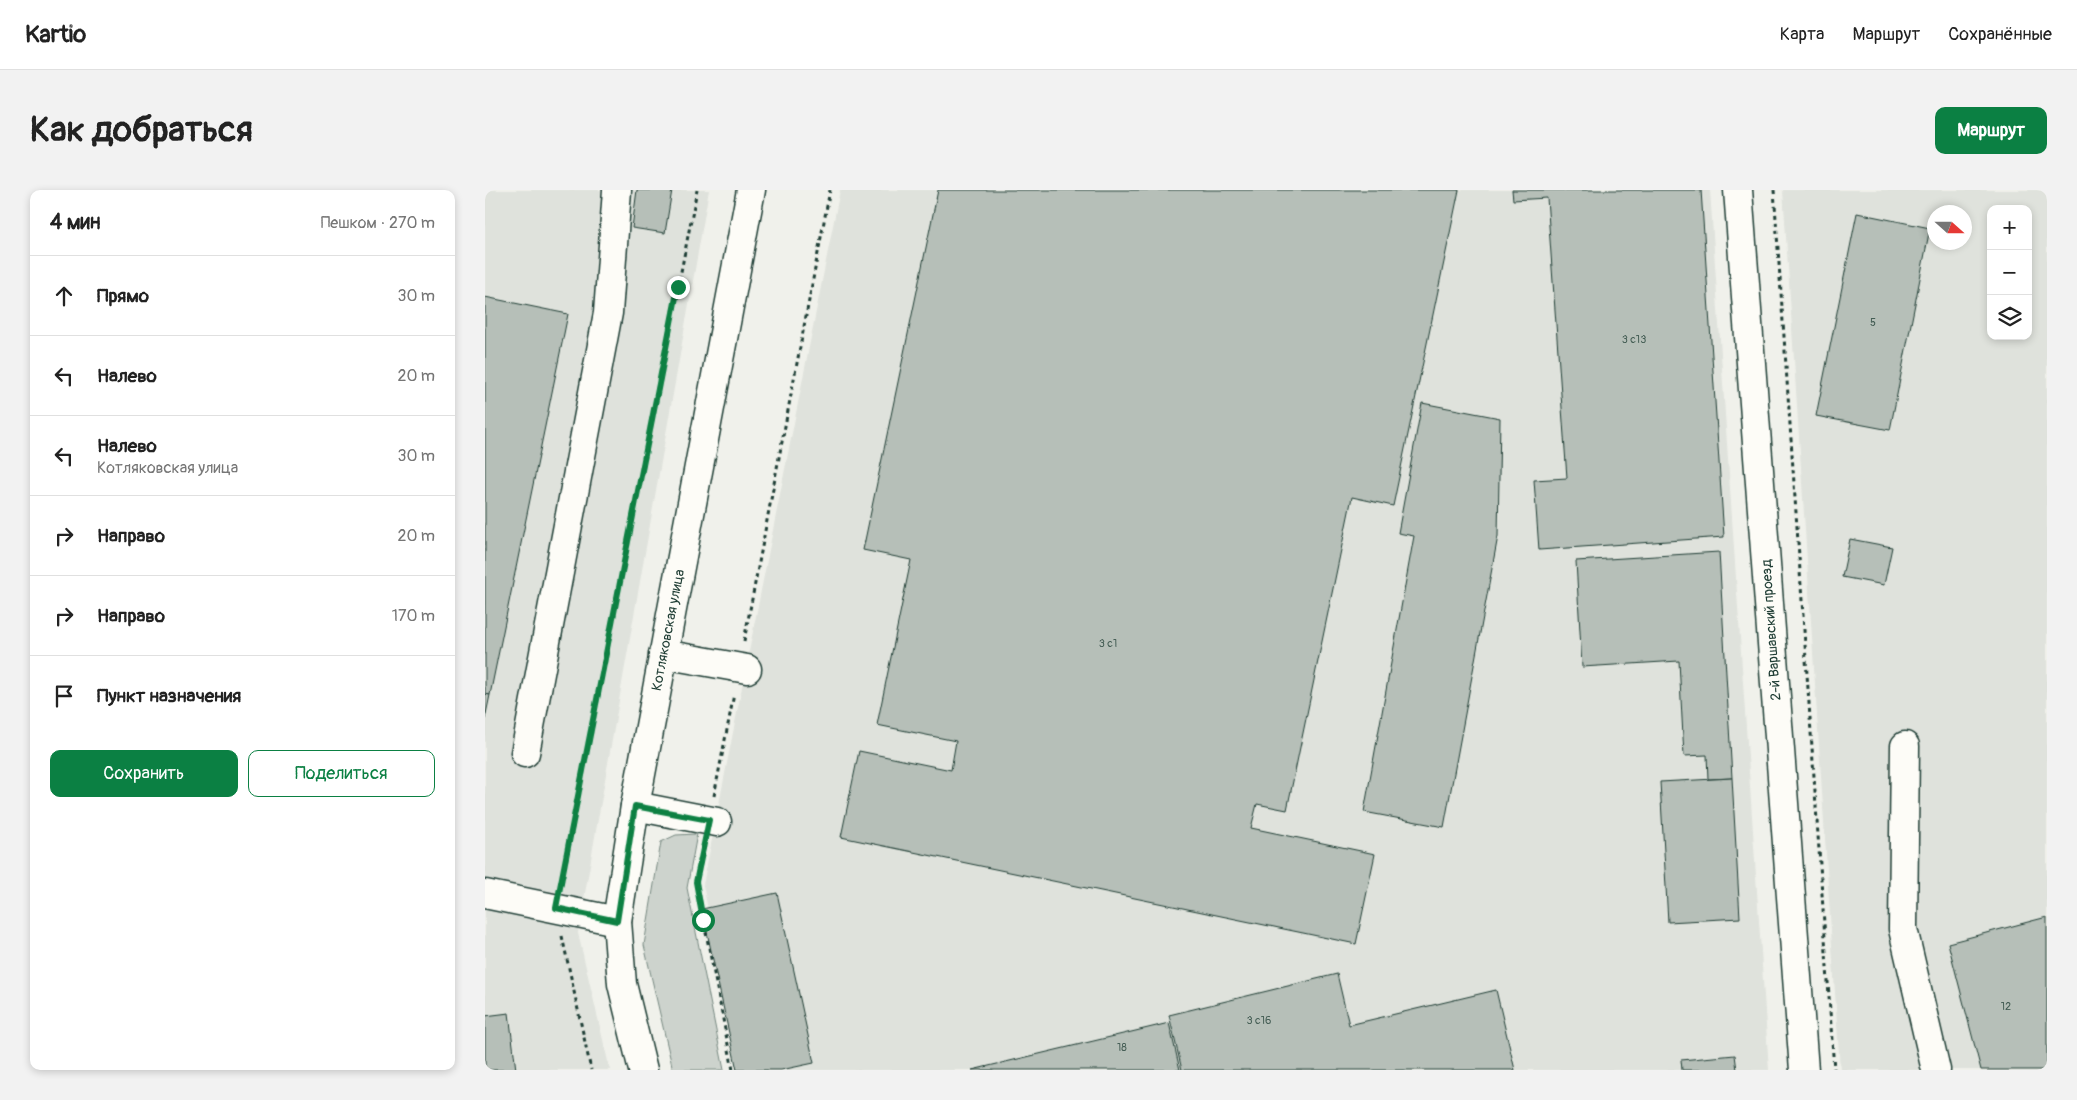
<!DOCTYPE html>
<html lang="ru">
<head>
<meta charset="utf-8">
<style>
  :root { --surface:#fff; --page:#f2f2f2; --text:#222; --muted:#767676; --line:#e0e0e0; --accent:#0b8043 }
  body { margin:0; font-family:Pangolin,sans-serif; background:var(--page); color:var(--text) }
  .controls { position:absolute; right:15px; top:15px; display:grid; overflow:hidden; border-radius:10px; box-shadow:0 2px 8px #0003 }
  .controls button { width:45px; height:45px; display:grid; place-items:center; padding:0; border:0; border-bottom:1px solid var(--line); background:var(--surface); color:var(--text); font:25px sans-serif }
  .compass { position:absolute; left:1442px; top:15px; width:45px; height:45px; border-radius:50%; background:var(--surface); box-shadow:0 2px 8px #0003; rotate:111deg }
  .stop { position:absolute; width:15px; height:15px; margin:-11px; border:4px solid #0b8043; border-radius:50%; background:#fff }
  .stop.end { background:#0b8043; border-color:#fff; box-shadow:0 1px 5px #0008 }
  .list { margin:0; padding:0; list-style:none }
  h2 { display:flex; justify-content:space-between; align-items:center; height:65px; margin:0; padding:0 20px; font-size:21px }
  h2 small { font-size:16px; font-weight:400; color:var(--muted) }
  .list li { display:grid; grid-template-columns:32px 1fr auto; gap:15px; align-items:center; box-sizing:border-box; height:80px; padding:0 20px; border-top:1px solid var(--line) }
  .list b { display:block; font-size:19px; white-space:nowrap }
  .list p { margin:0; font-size:16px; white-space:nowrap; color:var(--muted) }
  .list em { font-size:16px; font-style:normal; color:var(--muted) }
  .actions { display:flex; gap:10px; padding:15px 20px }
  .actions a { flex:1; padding:11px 0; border:1px solid var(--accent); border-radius:10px; text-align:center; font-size:18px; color:var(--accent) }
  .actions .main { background:var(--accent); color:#fff }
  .icon { flex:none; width:28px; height:28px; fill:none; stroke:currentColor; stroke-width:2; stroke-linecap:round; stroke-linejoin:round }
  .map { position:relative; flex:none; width:1562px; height:880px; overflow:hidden; border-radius:10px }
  header { display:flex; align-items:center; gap:30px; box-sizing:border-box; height:70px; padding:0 25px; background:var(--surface); border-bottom:1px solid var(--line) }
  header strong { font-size:24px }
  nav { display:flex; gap:28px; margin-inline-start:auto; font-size:18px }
  .intro { display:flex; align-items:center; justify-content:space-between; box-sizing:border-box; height:120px; padding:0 30px }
  h1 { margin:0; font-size:35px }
  .button { padding:12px 22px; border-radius:10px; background:var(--accent); color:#fff; font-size:18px; font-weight:700 }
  main { display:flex; gap:30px; padding:0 30px }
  aside { flex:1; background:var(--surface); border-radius:10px; box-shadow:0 2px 8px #0003 }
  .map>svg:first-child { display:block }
</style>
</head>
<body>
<header>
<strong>Kartio</strong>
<nav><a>Карта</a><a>Маршрут</a><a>Сохранённые</a></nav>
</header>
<div class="intro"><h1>Как добраться</h1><a class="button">Маршрут</a></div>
<main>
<aside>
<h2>4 мин<small>Пешком · 270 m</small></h2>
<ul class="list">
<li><svg class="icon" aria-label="ahead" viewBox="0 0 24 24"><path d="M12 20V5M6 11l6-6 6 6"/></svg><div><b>Прямо</b></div><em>30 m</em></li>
<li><svg class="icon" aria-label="left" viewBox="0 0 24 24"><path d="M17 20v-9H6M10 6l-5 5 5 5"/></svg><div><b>Налево</b></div><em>20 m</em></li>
<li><svg class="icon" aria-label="left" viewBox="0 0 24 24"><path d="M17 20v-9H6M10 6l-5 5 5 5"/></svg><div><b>Налево</b><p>Котляковская улица</p></div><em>30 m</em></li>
<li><svg class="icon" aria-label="right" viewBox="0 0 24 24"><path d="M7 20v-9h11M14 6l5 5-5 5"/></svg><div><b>Направо</b></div><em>20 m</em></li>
<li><svg class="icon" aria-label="right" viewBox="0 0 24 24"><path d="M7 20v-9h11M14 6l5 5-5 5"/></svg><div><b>Направо</b></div><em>170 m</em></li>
<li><svg class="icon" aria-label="arrive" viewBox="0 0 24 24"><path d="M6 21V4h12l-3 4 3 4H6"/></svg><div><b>Пункт назначения</b></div></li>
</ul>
<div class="actions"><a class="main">Сохранить</a><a>Поделиться</a></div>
</aside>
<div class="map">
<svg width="1562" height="880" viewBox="0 0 1562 880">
  <rect width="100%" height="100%" fill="#f0f1eb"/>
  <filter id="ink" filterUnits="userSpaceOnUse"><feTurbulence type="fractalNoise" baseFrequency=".02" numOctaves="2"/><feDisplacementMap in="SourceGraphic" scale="10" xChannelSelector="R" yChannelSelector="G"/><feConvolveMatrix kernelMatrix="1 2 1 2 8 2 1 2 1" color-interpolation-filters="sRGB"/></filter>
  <g filter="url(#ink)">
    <!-- built -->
    <g fill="#dfe2dc" fill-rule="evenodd">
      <path d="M0,0H224L93,743L125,880H0Z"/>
      <path d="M355,0H1225L1284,880H256L218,695Z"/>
      <path d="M1298,0H1562V880H1355ZM1506,19H1543V146H1506ZM1450,22H1480V52H1450Z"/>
    </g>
    <!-- green -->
    <path fill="#cdd3cd" stroke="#768880" d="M212,644L202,698L239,880H188L159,755L176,652L191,645Z"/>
    <!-- building -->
    <g fill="#b6bfb8" stroke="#1f3d34">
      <path d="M152,0H187L180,43L147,38Z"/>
      <path d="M453,0H974L908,316L867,307L802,620L772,614L766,638L890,664L871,754L356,647L374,561L466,580L471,551L392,535L426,370L378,360Z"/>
      <path d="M1027,0H1216L1239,347L1054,360L1049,290L1082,288L1062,8L1028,10Z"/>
      <path d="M1372,23L1445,38L1405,240L1331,226Z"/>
      <path d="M0,107L83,124L5,505L0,504Z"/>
      <path d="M937,213L1015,228L1013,346L959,637L879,622L929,346L913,343Z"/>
      <path d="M1365,349L1407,357L1399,395L1357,387Z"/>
      <path d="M1234,362L1247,588L1223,589L1222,565L1199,566L1194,471L1097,477L1091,371Z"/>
      <path d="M0,504L5,505L0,529Z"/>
      <path d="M1247,588L1255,728L1183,732L1175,592Z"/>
      <path d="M292,703L329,873L296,880H252L217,719Z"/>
      <path d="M1562,727V880H1496L1463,753Z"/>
      <path d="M852,784L864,835L1011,800L1030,880H697L684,825Z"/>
      <path d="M24,823L31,880H0V826Z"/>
      <path d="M684,833L695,880H487Z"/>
      <path d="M1250,865L1252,880H1197L1196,870Z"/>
    </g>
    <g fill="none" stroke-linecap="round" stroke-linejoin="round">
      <!-- minor casing -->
      <g stroke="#1f3d34" stroke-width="31">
        <g id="minor">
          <path d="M1253,0L1319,880"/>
          <path d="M178,464L262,479"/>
          <path d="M1420,556L1418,739L1451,880"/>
          <path d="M40,563L123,123L132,0"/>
          <path d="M150,616L232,632"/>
          <path d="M0,704L132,731"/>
          <path d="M158,880L137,794L132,731L150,616L266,0"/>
        </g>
      </g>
      <!-- path -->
      <g stroke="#1f3d34" stroke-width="3" stroke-dasharray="4 4" stroke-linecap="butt">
        <path d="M1289,0L1349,880"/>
        <path d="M259,451L345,0"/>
        <path d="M229,606L249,504"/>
        <path d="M219,656L211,692L248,880"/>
        <path d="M76,694L212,0"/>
        <path d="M77,746L106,880"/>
      </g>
      <!-- minor -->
      <use href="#minor" stroke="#fdfcf7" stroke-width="28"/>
    </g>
  </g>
  <g fill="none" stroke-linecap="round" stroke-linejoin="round" filter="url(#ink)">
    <!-- route -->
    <path stroke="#0b8043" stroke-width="6" d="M193,97L71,718L132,731L150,616L224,630L211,692L218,730"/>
  </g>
  <g text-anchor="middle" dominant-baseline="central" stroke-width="5" stroke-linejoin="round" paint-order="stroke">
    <!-- number labels -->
    <g font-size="11" fill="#455e55">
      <text x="1388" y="132">5</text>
      <text x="1149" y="149">3 с13</text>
      <text x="623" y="453">3 с1</text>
      <text x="1521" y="816">12</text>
      <text x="774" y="830">3 с16</text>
      <text x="637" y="857">18</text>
    </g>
    <!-- street labels -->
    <g font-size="14" fill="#1f3d34" stroke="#fdfcf7">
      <text transform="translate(183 440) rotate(-79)">Котляковская улица</text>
      <text transform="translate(1286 440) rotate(-94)">2-й Варшавский проезд</text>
    </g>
  </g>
</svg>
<div class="controls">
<button>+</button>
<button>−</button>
<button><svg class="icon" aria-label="layers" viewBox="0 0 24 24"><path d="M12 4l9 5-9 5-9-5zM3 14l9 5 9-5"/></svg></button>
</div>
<svg class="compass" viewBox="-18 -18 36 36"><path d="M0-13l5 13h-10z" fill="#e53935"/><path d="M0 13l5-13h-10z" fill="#767676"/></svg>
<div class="stop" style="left:218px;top:730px"></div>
<div class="stop end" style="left:193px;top:97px"></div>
</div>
</main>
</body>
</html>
